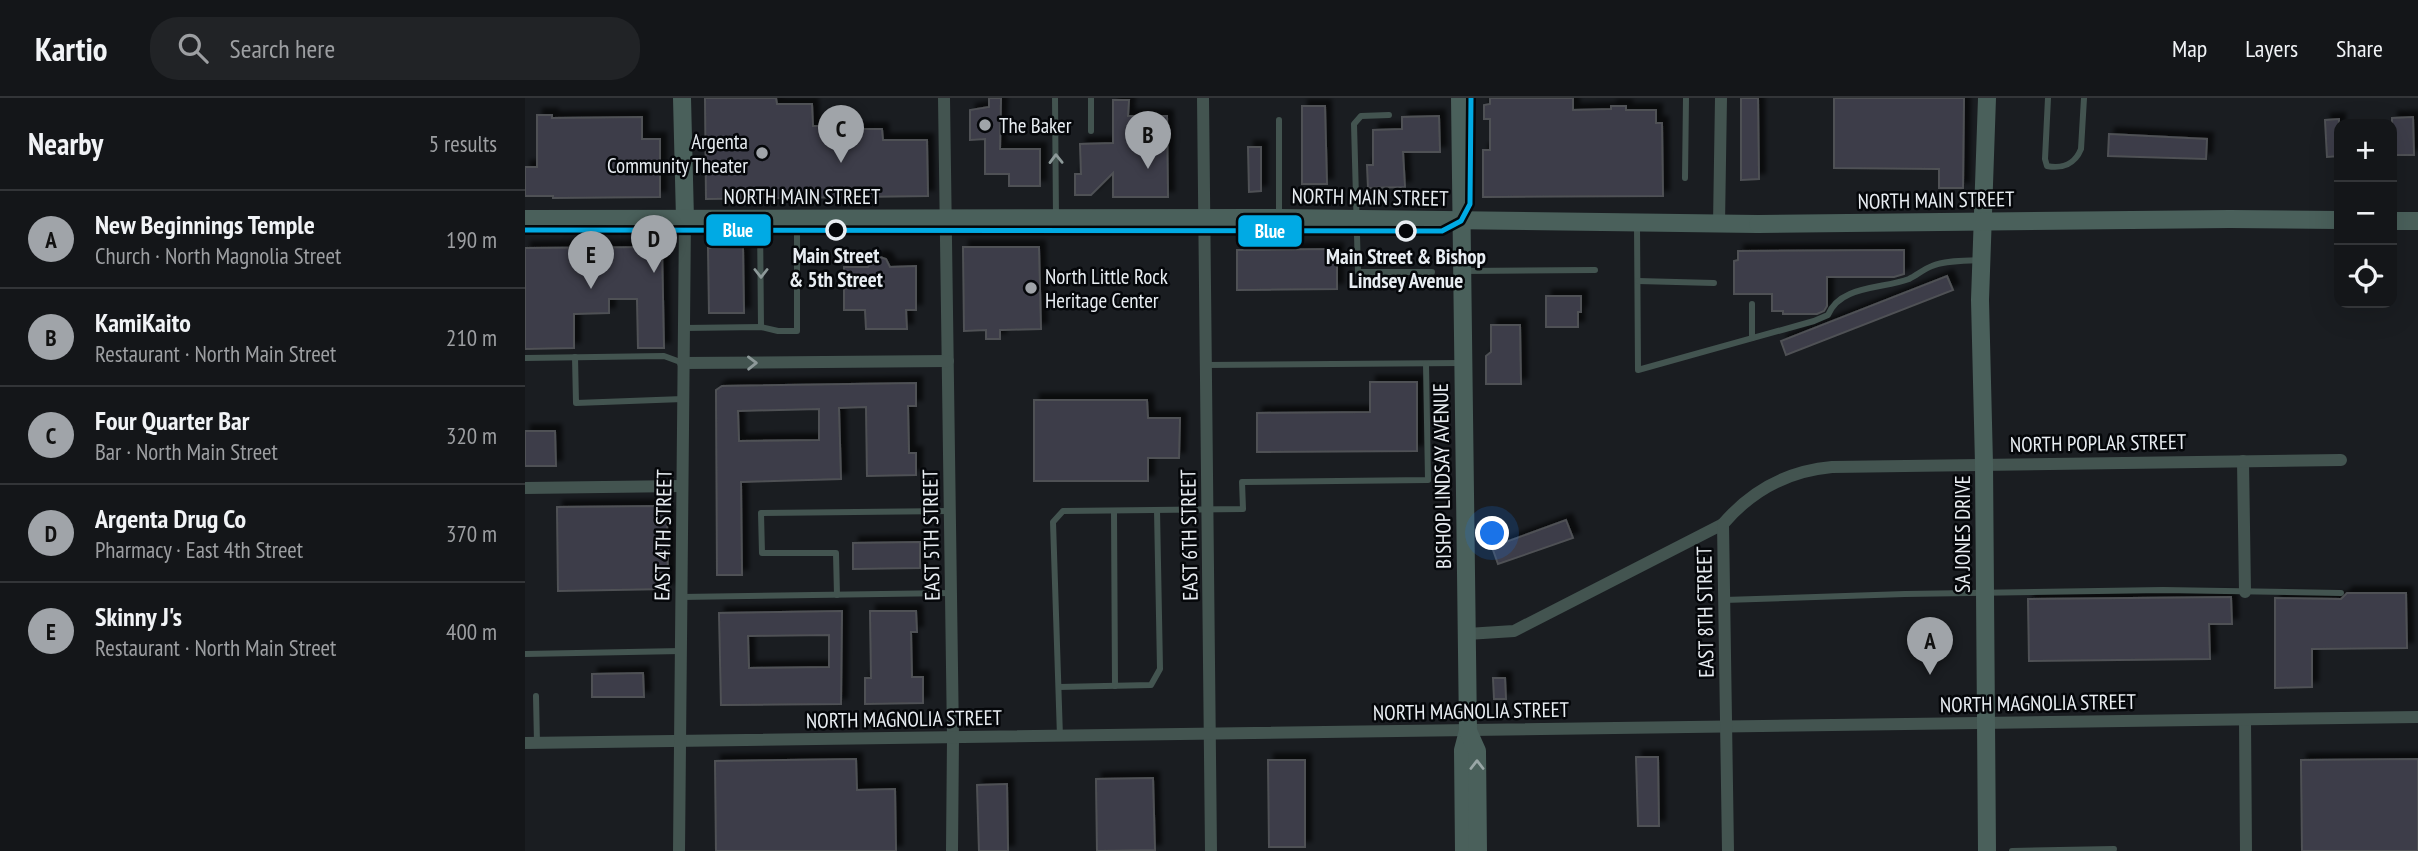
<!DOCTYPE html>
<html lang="en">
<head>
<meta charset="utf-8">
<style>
  :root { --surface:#141619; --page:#212326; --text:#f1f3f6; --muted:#9d9fa2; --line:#333538; --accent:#a0a4a9 }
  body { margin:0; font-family:"PT Sans Narrow",sans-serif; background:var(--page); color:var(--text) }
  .controls { position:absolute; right:21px; top:21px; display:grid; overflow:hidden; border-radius:14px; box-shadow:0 7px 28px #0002 }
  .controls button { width:63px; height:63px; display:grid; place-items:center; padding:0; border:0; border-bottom:2px solid var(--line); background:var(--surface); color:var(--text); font:35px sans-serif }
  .you { position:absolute; left:968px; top:436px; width:24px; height:24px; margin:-18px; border:5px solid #fff; border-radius:50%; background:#1a73e8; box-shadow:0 0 0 10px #1a73e833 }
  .badge { display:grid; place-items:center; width:46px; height:46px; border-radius:50%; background:var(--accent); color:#111; font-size:23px; font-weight:700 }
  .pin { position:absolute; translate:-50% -58px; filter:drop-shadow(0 2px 4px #0008) }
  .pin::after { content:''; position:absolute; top:37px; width:24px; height:21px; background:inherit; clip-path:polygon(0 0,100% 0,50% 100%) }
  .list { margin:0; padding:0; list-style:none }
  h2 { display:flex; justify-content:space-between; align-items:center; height:91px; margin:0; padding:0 28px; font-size:30px }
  h2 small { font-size:23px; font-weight:400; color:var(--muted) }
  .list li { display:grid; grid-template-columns:46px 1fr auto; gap:21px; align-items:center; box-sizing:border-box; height:98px; padding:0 28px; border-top:2px solid var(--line) }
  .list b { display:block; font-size:26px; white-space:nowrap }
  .list p { margin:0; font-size:23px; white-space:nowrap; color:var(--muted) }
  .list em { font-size:23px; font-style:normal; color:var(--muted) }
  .icon { flex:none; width:38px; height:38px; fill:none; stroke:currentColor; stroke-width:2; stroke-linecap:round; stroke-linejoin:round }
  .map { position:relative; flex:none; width:1893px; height:753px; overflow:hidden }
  header { display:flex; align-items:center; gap:42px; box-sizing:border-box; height:98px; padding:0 35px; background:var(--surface); border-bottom:2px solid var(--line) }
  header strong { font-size:33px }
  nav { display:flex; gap:38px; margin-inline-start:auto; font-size:24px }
  .search { width:490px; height:63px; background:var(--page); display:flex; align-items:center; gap:18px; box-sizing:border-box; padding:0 24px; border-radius:28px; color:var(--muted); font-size:26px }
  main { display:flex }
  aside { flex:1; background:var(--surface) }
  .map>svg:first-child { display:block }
</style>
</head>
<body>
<header>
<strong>Kartio</strong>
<div class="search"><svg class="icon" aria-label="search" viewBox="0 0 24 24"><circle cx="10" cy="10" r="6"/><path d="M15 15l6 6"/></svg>Search here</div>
<nav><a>Map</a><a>Layers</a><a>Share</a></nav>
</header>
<main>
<aside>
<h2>Nearby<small>5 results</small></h2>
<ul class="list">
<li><span class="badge">A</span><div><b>New Beginnings Temple</b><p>Church · North Magnolia Street</p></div><em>190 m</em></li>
<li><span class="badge">B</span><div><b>KamiKaito</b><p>Restaurant · North Main Street</p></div><em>210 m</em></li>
<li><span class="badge">C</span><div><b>Four Quarter Bar</b><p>Bar · North Main Street</p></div><em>320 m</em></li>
<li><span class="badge">D</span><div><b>Argenta Drug Co</b><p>Pharmacy · East 4th Street</p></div><em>370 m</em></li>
<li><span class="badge">E</span><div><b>Skinny J's</b><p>Restaurant · North Main Street</p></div><em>400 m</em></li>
</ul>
</aside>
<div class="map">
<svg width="1893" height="753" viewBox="0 0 1893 753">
  <defs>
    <filter id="shadow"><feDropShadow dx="6" dy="-6" stdDeviation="2" flood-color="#0009"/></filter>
  </defs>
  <rect width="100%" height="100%" fill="#1a1d21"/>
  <!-- building -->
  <g fill="#3c3c48" stroke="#4f5155" stroke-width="2" fill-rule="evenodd" filter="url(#shadow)">
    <path d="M180,0H251L252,6H287L288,28H324V31H357L358,42H402L403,98L181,101Z"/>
    <path d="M464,0H476L475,51H515V88H484V76H460V41L445,42V12L464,9Z"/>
    <path d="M965,0H1048V12L1086,11V8H1101V12H1131V25H1137L1138,98L958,99V52H965V21H959V7L965,6Z"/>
    <path d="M1216,0H1233L1234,81L1216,82Z"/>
    <path d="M1309,0H1439L1438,90H1414V71L1309,70Z"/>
    <path d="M588,2H604L603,18H642L643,99H588V75L566,97H550V76H556L555,46L588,45Z"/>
    <path d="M777,8H800L802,86H777Z"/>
    <path d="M12,17H27V20L117,19V41H135V99L28,100V98H0V69H12Z"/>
    <path d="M914,18L915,54H878L880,89L843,90L842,67H848V32L877,31V19Z"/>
    <path d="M1888,19L1889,57H1867V20Z"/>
    <path d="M1814,21V58L1802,59L1800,22Z"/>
    <path d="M1584,36L1682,41L1681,61L1583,58Z"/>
    <path d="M723,49H736V93L724,94Z"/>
    <path d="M137,149L139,250H113L112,201H84V215L49,216V250L0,251V150Z"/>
    <path d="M218,149L219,215H184L183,150Z"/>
    <path d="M438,149H514L516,231L477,232H475V241H461V232L439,233Z"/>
    <path d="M812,151V191L712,192V152Z"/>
    <path d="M1379,152V176L1369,179H1302V208L1299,213L1292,216H1258V213H1247V196H1209V163L1213,162V153Z"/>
    <path d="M355,159L361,161L365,169L391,168V212H381L382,231H341L340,212H319V169H343L349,161Z"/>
    <path d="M1422,178L1428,192L1261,257L1256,243Z"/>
    <path d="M1021,198H1056V214H1053V229H1021Z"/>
    <path d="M966,227H995L996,286H961V258L966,254Z"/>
    <path d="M845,284H892V353L732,354V315L845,314Z"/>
    <path d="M391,285V308H383L384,355H391V377L342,378L341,309L314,310L316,381L216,384L217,477H192L191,292L197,288ZM294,311V342L214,343L213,313Z"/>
    <path d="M509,302H622L623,320H655L654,360H623V383H509Z"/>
    <path d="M0,333H30L31,368H0Z"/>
    <path d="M133,408L142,416L143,491L33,493L32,409Z"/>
    <path d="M1041,422L1048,440L973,466L967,449Z"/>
    <path d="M395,444V470L328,471V445Z"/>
    <path d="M1822,495H1881L1882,550L1787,551V589L1750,590V500L1816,501Z"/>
    <path d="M1706,499L1707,526H1684L1685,561L1504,563L1503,501Z"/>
    <path d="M317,513L316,606L196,607L194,515ZM304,537V569L224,570L223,538Z"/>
    <path d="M345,513H391L392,534H386L387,579H398V605L340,606V580H346Z"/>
    <path d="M118,575L119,599H67V576Z"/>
    <path d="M968,580H980L981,601H969Z"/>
    <path d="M1111,659H1133L1134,728H1113Z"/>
    <path d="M331,661L332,692L370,691L371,753H191L190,663Z"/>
    <path d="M1893,661V753H1777L1776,662Z"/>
    <path d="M743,662H780V749H744Z"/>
    <path d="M628,680L630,752L572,753L571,681Z"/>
    <path d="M482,686L483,753H454L452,687Z"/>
  </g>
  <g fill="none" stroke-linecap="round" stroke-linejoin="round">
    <!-- lane -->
    <g stroke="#435450" stroke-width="6">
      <path d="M530,0L531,120"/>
      <path d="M566,0V33"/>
      <path d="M1523,0L1520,61L1522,68C1537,71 1550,66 1556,51L1559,0"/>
      <path d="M864,17L836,18L829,26L833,174H907"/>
      <path d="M754,22V118"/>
      <path d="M1160,80L1161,0"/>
      <path d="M235,123L236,229"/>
      <path d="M1112,127L1113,272L1289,223L1303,217C1315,187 1358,191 1384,181C1392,177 1399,171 1407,168C1421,162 1441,163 1456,162"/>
      <path d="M939,173L1070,172"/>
      <path d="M1113,183L1189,185"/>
      <path d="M159,230L236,229L253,233H272V123"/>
      <path d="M1227,240V206"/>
      <path d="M50,259L51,305L158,301"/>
      <path d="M0,260L139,258L158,265"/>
      <path d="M681,267L936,265"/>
      <path d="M589,413L590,588"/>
      <path d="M312,497L311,455H237L236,415L425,413"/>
      <path d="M156,499L426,495"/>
      <path d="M1199,502L1380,496L1638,492L1816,495"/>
      <path d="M0,556L156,553"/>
      <path d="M534,589L626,587L635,571L632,412"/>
      <path d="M11,598L12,645"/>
      <path d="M535,639L528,424L538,413L718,411L717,384L903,382L901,266"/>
      <path d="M1487,753L1589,751"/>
    </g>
    <!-- street -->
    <g stroke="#435450" stroke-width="12">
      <path d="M419,0L428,640L427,753"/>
      <path d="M678,0L686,753"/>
      <path d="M1194,126L1196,0"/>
      <path d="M158,265L423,263"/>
      <path d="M1718,363L1720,494"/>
      <path d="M0,390L157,388"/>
      <path d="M942,536L989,533L1198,426"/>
      <path d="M1720,622L1721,753"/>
      <path d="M0,645L1893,619"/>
      <path d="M154,753L160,121"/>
      <path d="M1203,753L1198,426C1227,392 1262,373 1307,369L1816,362"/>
    </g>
    <!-- secondary -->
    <g stroke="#4a605b" stroke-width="18">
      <path d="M157,0L160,121"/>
      <path d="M935,0L943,633L938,652L939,753"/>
      <path d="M1462,0L1455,202L1459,366L1462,753"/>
      <path d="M0,121L754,120L1233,126"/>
      <path d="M1867,123H1893"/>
      <path d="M943,633L952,653L953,753"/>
    </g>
    <!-- secondary-bridge -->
    <path stroke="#4a605b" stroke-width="18" d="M1233,126L1705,121L1814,122"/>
    <!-- tram-1 casing -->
    <g stroke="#05070a" stroke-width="10">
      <path id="tram-1" d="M0,132L917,133L936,123L945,106L946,0"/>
    </g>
    <!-- tram-1 -->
    <use href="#tram-1" stroke="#00aae4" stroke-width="5"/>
  </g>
  <!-- one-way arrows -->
  <defs><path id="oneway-chevron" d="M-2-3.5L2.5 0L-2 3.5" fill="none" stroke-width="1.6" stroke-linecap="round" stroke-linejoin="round" transform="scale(1.75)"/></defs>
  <g stroke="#8d9999">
    <use href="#oneway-chevron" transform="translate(531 61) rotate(-91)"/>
    <use href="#oneway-chevron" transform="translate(236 175) rotate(90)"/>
    <use href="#oneway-chevron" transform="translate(227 265) rotate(-1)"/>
  </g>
  <use stroke="#99a6a6" href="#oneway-chevron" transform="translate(952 667) rotate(-90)"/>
  <!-- markers -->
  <g fill="#a0a4a9" stroke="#05070a" stroke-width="2.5">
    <circle cx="460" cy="27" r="7"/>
    <circle cx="237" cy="55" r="7"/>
    <circle cx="506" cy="190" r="7"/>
  </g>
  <g fill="#05070a" stroke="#e8edf2" stroke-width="3.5">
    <circle cx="311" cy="132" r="9"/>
    <circle cx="881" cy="133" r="9"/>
  </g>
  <g text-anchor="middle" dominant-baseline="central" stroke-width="5" stroke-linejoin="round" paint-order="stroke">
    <!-- poi labels -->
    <g font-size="21" fill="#e8edf2" stroke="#05070a" text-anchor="start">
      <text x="474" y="27">The Baker</text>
      <text x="223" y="43" text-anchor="end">Argenta<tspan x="223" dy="24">Community Theater</tspan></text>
      <text x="520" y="178">North Little Rock<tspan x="520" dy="24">Heritage Center</tspan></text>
    </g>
    <!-- street labels -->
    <g font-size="21" fill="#e8edf2" stroke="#05070a">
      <text x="277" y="98">NORTH MAIN STREET</text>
      <text transform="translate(845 99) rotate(1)">NORTH MAIN STREET</text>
      <text transform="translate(1411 102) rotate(-1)">NORTH MAIN STREET</text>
      <text transform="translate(1573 345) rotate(-1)">NORTH POPLAR STREET</text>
      <text transform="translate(917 378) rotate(-91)">BISHOP LINDSAY AVENUE</text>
      <text transform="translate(1437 436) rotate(-90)">SA JONES DRIVE</text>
      <text transform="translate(138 437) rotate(-89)">EAST 4TH STREET</text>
      <text transform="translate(406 437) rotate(-91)">EAST 5TH STREET</text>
      <text transform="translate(664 437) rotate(-91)">EAST 6TH STREET</text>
      <text transform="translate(1180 514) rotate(-91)">EAST 8TH STREET</text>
      <text transform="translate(1513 605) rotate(-1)">NORTH MAGNOLIA STREET</text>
      <text transform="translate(946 613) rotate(-1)">NORTH MAGNOLIA STREET</text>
      <text transform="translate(379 621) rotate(-1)">NORTH MAGNOLIA STREET</text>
    </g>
    <!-- stop labels -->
    <g font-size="21" font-weight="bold" fill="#e8edf2" stroke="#05070a">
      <text x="311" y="157">Main Street<tspan x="311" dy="24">&amp; 5th Street</tspan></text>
      <text x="881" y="158">Main Street &amp; Bishop<tspan x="881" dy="24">Lindsey Avenue</tspan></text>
    </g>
  </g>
  <g stroke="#05070a" stroke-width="2.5">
    <rect x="180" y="115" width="67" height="34" rx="7" fill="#00aae4"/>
    <rect x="712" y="116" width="66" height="34" rx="7" fill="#00aae4"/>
  </g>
  <g font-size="19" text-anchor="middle" font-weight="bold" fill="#fff">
    <text x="213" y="139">Blue</text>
    <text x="745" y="140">Blue</text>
  </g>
</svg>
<div class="controls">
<button>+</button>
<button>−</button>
<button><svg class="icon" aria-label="locate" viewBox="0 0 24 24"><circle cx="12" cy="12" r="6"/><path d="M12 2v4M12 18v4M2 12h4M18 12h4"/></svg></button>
</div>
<div class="you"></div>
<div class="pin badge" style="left:1405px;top:577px">A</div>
<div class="pin badge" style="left:623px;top:71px">B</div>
<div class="pin badge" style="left:316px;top:65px">C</div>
<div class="pin badge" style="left:129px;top:175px">D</div>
<div class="pin badge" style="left:66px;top:191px">E</div>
</div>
</main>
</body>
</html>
